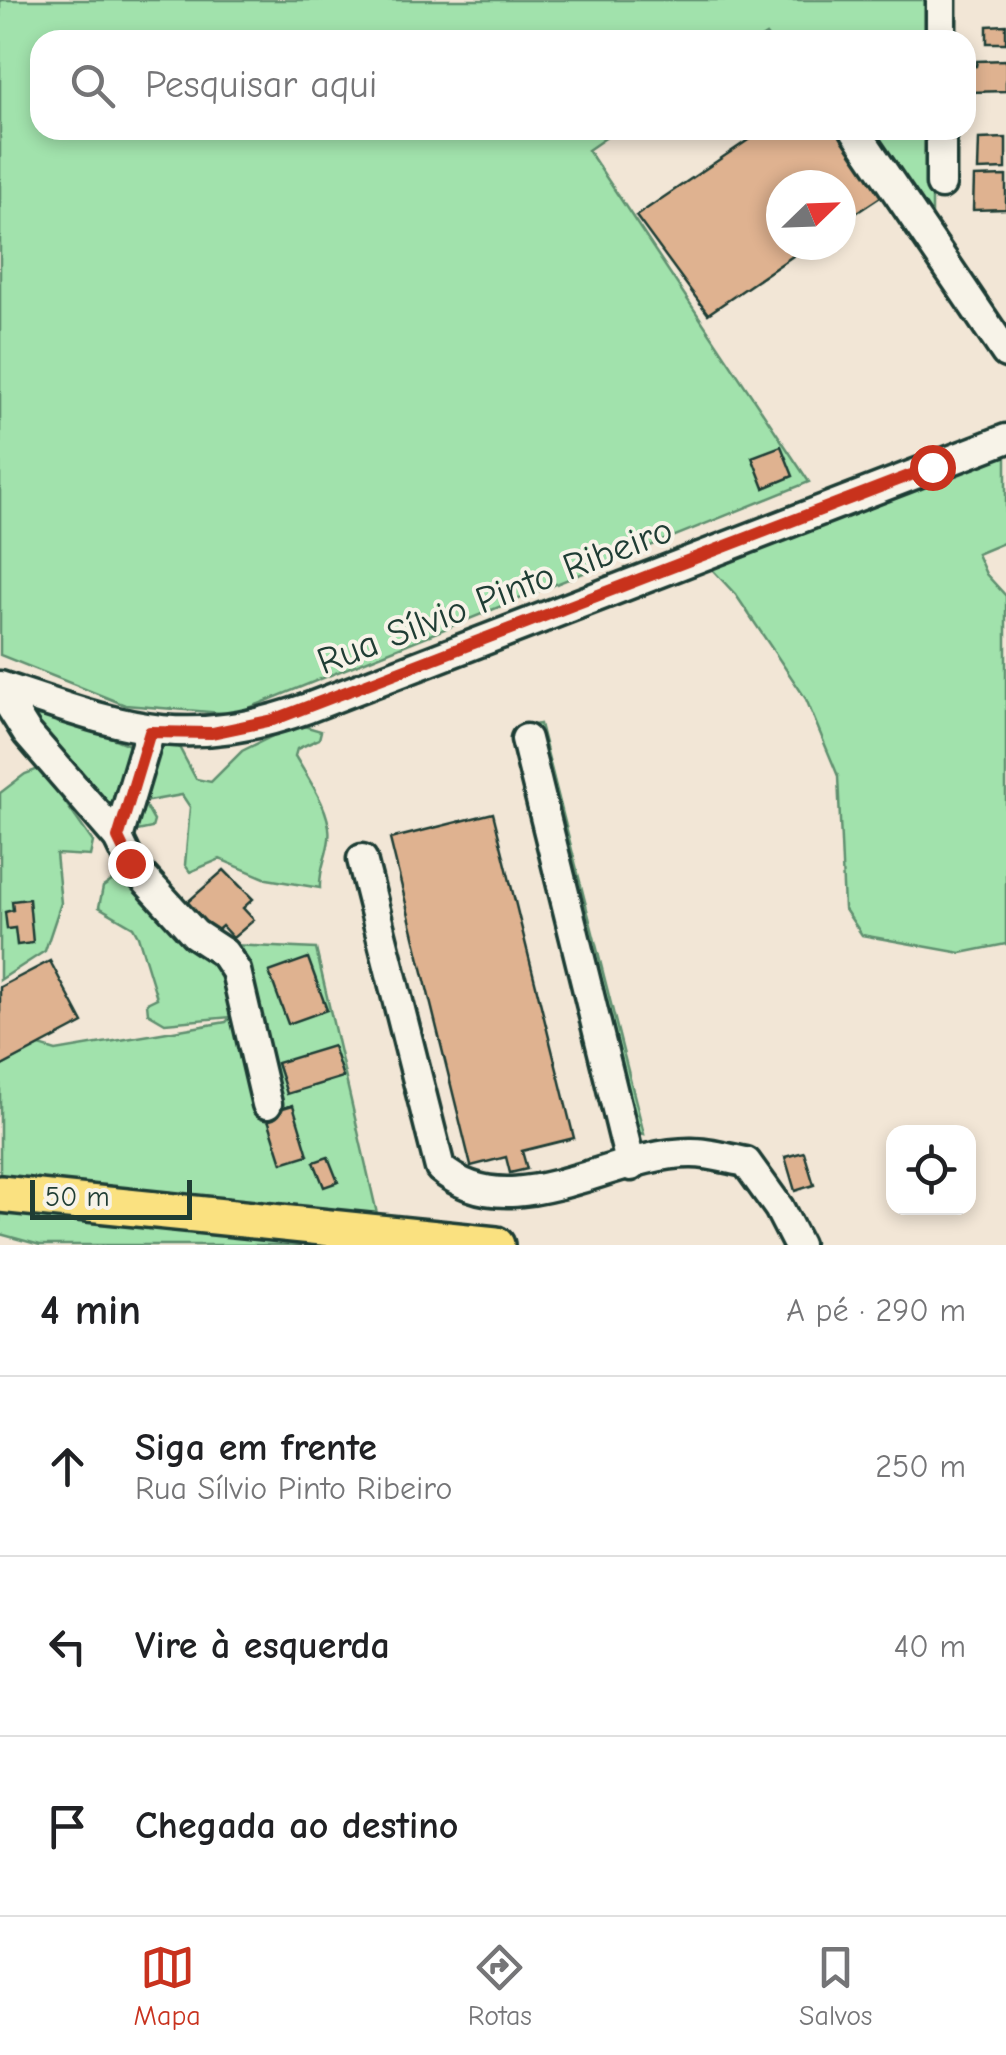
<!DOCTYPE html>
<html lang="pt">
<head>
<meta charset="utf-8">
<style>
  :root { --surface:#fff; --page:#f2f2f2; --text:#202124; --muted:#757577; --line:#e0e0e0; --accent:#c8321e }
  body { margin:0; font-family:"Comic Neue",sans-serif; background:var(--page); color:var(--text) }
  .controls { position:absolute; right:30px; bottom:30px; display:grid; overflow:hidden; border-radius:20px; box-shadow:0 5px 15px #0003 }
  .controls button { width:90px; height:90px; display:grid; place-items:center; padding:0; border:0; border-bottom:2px solid var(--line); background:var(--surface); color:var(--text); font:50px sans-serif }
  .compass { position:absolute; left:766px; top:170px; width:90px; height:90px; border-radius:50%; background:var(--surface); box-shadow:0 5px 15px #0003; rotate:67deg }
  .scale { position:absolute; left:30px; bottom:25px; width:162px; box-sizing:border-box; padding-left:10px; border:5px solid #1f3d34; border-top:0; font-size:28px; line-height:35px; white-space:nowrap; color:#1f3d34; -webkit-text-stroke:8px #f7f3e8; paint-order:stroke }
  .stop { position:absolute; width:30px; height:30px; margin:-22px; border:8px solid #c8321e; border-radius:50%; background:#fff }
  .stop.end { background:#c8321e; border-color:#fff; box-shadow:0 2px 10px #0008 }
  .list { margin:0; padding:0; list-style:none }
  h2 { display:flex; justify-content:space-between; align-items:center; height:130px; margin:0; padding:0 40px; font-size:42px }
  h2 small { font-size:32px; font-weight:400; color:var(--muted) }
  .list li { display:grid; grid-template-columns:65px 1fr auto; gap:30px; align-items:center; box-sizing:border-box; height:180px; padding:0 40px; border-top:2px solid var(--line) }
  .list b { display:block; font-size:38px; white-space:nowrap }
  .list p { margin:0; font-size:32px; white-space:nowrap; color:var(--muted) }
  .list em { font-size:32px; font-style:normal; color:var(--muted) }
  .icon { flex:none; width:55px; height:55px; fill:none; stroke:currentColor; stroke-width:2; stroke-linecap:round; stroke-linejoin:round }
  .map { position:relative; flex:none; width:1006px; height:1245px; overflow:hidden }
  .search { position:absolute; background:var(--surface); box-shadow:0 5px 15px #0003; left:30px; right:30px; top:30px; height:110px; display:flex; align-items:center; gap:25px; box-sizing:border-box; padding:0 35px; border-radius:30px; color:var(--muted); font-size:38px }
  .sheet { height:670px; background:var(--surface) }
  nav { display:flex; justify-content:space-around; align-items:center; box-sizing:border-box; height:140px; border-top:2px solid var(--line); background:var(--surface); font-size:28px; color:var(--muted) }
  nav a { display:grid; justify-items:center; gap:5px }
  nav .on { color:var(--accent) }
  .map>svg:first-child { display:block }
</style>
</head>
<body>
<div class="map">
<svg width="1006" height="1245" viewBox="0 0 1006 1245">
  <rect width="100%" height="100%" fill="#f2e6d6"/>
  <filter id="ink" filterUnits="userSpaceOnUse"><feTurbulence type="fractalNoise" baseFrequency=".01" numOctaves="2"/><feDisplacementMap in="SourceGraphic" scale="20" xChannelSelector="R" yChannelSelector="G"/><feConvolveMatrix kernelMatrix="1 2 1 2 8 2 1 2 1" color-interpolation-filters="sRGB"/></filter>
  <g filter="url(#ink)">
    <!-- green -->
    <g fill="#a1e2ac" stroke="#609070" stroke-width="2.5">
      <path d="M0,0H932V40H770L766,35L758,40H40V130H617L588,150L809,482L234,714L125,705L0,655Z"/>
      <path d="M849,130H932V225Z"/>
      <path d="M1006,455V542L977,554L986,574L1006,596V944L961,953L862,935L844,908L838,776L806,699L736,595L708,565L960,464Z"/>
      <path d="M35,716L63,718L132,746L124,783L113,805L104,806L41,733Z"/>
      <path d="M297,724L321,731L319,739L297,749L295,756C308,778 333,813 329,839C327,857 319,869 320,888L267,879L220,859L190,872L185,865L190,807L182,795L143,802L154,821L152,828L137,831L132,817L154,751L162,746L179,747L196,779L211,782L242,751Z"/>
      <path d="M540,724L644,1134L628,1130L528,726Z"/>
      <path d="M41,768L93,842L90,856L56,854L61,903L45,951L0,980V793L25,774Z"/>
      <path d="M113,880L133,884L232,945L316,949L378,1218L0,1176V1067L40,1046L56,1051L226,1022L231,1017L165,1023L148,1013L147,1003L157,998L138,936L133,927L99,907L103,887Z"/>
      <path d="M0,1207L355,1245H40L0,1234Z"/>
    </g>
    <!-- building -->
    <g fill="#dfb290" stroke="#1f3d34" stroke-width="2.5">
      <path d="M1006,25V43H987V26Z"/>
      <path d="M1006,60V91L969,92L966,67L976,66L977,61Z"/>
      <path d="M763,130H837L885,194L841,223V185H781V245H809L708,314L636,216Z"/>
      <path d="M1006,138V169L978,170L979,139Z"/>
      <path d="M1006,176V209L973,210L974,177Z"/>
      <path d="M781,446L793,476L764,488L752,457Z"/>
      <path d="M493,813L574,1138L522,1151L527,1169L510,1173L506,1157L471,1166L390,839Z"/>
      <path d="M224,870L253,899L243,908L254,920L233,938L222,926L212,935L183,906Z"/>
      <path d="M29,899L33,943L17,945L15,928L7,929L5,912L13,910L12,901Z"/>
      <path d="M308,958L327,1010L288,1024L269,972Z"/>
      <path d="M50,961L83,1023L0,1067V987Z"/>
      <path d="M333,1046L343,1077L287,1094L277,1063Z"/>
      <path d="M293,1105L308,1155L282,1163L266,1113Z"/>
      <path d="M804,1152L814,1185L795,1191L785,1157Z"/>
      <path d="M328,1157L338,1182L324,1187L314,1162Z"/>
    </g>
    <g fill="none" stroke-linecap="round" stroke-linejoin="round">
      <!-- minor casing -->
      <g stroke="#1f3d34" stroke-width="35">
        <g id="minor">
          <path d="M941,40V0"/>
          <path d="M855,130L1006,353"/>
          <path d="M941,184V130"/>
          <path d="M0,686C122,726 181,753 308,708L1006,439"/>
          <path d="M0,690L27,733L118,838L130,863L195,934L224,953L236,971L267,1104"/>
          <path d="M526,739L631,1166"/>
          <path d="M118,838L150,731"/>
          <path d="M362,859L440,1168C511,1230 611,1152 692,1153C710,1153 729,1159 746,1162L779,1208L798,1245"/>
        </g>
      </g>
      <!-- major casing -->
      <g stroke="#1f3d34" stroke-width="42">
        <path id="major" d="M0,1194L496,1245"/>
      </g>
      <!-- minor -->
      <use href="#minor" stroke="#f7f3e8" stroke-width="28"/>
      <!-- major -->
      <use href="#major" stroke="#fae180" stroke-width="35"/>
    </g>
  </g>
  <g fill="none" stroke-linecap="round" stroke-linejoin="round" filter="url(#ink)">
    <!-- route -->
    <path stroke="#c8321e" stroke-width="12" d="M130,863L118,838L150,732L212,733L273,720L932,467"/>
  </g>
  <g text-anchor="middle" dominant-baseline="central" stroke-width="8" stroke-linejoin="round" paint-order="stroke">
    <!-- street labels -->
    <g font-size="38" fill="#1f3d34" stroke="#f7f3e8">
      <text transform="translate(495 596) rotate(-21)">Rua Sílvio Pinto Ribeiro</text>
    </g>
  </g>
</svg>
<div class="controls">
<button><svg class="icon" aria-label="locate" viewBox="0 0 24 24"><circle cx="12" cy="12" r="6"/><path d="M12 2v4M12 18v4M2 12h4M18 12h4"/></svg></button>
</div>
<svg class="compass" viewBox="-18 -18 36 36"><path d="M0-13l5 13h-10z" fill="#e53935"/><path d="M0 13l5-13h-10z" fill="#757577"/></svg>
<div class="scale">50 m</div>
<div class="stop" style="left:932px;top:467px"></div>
<div class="stop end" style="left:130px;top:863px"></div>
<div class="search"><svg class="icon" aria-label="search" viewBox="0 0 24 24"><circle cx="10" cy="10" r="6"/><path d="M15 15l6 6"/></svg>Pesquisar aqui</div>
</div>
<section class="sheet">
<h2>4 min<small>A pé · 290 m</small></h2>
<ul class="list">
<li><svg class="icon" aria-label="ahead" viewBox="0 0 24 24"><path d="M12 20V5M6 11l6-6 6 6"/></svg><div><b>Siga em frente</b><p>Rua Sílvio Pinto Ribeiro</p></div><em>250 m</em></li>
<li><svg class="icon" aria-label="left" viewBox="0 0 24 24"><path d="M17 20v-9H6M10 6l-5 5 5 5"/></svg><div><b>Vire à esquerda</b></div><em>40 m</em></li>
<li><svg class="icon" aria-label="arrive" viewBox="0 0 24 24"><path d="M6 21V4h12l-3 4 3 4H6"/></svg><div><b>Chegada ao destino</b></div></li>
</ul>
</section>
<nav>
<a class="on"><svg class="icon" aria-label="map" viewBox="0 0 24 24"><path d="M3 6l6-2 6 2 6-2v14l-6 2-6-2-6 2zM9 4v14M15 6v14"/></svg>Mapa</a>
<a><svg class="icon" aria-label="directions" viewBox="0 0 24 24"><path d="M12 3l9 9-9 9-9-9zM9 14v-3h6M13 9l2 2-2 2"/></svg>Rotas</a>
<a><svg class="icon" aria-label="saved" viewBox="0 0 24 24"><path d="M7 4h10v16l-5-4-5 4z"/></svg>Salvos</a>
</nav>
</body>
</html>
